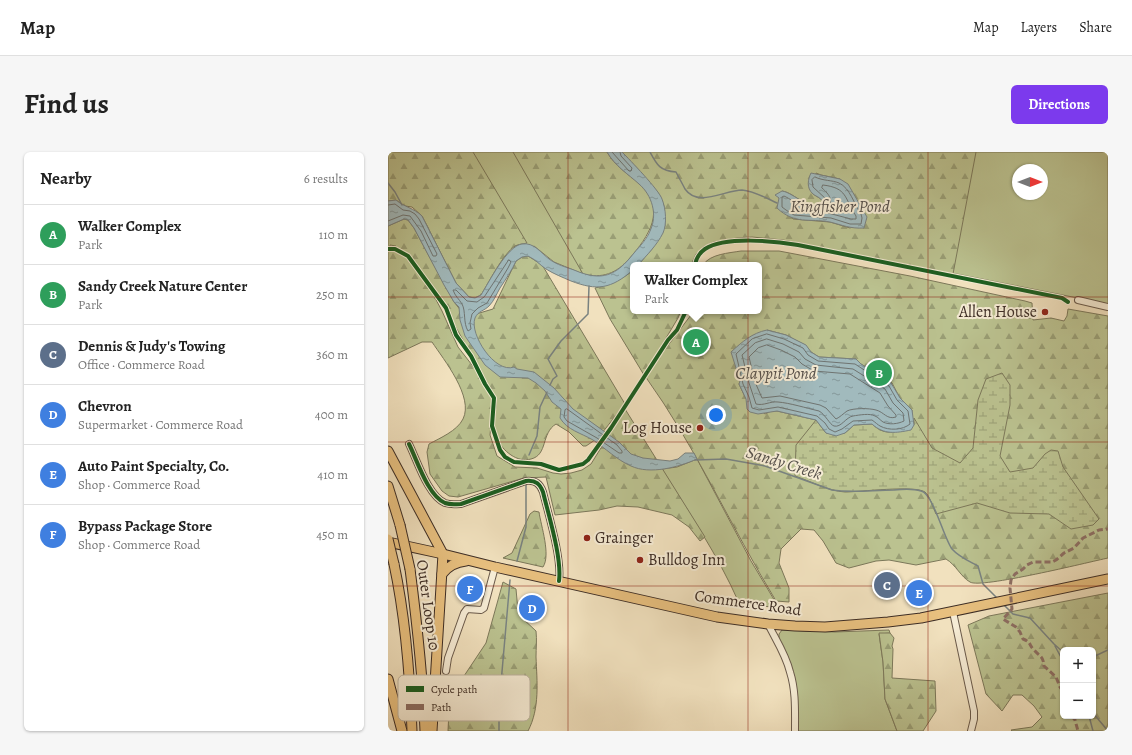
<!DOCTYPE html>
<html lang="en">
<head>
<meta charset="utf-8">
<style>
  :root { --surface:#fff; --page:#f6f6f6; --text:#222; --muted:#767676; --line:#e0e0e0; --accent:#7c3aed }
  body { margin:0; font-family:Alegreya,serif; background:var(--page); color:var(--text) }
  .controls { position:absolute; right:12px; bottom:12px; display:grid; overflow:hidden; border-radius:6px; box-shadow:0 1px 3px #0004 }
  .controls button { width:36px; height:36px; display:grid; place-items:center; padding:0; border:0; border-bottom:1px solid var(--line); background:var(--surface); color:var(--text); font:20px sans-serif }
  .compass { position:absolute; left:624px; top:12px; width:36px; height:36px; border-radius:50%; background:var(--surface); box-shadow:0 1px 3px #0004; rotate:90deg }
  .you { position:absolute; left:328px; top:263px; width:14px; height:14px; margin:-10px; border:3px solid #fff; border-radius:50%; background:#1a73e8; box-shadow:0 0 0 6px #1a73e833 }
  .badge { display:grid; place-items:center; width:26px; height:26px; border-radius:50%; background:var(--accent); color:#fff; font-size:13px; font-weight:700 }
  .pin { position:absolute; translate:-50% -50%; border:2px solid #fff; box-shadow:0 1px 4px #0006 }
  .popup { position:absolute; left:242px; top:110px; width:132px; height:52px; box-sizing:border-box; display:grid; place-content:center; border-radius:6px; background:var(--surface); filter:drop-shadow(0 1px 3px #0005); font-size:13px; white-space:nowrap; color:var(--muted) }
  .popup b { font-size:15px; color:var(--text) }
  .popup::after { content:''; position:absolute; left:50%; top:100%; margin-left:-8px; border:8px solid transparent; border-top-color:var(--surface) }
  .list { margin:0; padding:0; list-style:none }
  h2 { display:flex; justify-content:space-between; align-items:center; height:52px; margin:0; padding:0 16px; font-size:17px }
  h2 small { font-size:13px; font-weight:400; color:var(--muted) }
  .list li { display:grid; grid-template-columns:26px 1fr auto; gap:12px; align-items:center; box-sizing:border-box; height:60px; padding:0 16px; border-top:1px solid var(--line) }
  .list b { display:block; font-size:15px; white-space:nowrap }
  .list p { margin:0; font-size:13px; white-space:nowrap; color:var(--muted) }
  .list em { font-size:13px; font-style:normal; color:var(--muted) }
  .map { position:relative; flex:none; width:720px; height:579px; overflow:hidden; border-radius:6px }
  header { display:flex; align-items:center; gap:24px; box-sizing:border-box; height:56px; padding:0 20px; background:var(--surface); border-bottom:1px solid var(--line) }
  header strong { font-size:19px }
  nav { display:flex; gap:22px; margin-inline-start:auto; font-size:14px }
  .intro { display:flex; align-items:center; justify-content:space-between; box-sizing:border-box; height:96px; padding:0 24px }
  h1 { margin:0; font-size:28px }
  .button { padding:10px 18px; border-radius:6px; background:var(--accent); color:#fff; font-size:14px; font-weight:700 }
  main { display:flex; gap:24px; padding:0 24px }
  aside { flex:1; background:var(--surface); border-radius:6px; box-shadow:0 1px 3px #0004 }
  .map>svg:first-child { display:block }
</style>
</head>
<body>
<header>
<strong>Map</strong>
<nav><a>Map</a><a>Layers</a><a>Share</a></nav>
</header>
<div class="intro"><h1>Find us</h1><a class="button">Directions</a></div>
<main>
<aside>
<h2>Nearby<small>6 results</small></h2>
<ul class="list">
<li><span class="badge" style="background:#2e9e5b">A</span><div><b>Walker Complex</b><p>Park</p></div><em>110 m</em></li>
<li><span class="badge" style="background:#2e9e5b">B</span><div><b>Sandy Creek Nature Center</b><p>Park</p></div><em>250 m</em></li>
<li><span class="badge" style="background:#5c6f8a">C</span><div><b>Dennis &amp; Judy's Towing</b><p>Office · Commerce Road</p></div><em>360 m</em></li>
<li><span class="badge" style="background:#3f7fe0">D</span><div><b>Chevron</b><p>Supermarket · Commerce Road</p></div><em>400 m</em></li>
<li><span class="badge" style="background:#3f7fe0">E</span><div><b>Auto Paint Specialty, Co.</b><p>Shop · Commerce Road</p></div><em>410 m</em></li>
<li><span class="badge" style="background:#3f7fe0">F</span><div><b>Bypass Package Store</b><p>Shop · Commerce Road</p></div><em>450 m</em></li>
</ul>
</aside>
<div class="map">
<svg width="720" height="579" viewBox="0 0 720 579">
  <defs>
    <pattern id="forest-firs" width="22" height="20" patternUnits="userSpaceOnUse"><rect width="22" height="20" fill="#bbc290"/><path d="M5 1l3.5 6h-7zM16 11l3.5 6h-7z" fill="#999e75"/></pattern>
    <pattern id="wetland-marsh" width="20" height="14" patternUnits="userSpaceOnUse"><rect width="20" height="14" fill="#bbc290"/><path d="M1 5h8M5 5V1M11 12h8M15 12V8" fill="none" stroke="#999e75"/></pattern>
    <pattern id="water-ripples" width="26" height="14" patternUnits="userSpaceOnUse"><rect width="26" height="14" fill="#a1babd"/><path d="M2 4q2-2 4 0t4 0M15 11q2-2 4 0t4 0" fill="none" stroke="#849899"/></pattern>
  </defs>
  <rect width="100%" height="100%" fill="#f1e1be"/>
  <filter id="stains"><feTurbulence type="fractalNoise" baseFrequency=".005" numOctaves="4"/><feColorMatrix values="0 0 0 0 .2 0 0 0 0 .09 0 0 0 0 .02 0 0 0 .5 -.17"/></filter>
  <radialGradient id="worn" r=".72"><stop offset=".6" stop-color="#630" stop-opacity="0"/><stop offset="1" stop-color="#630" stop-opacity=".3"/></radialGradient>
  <!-- green -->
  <g fill="#bbc290" stroke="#7c785a" fill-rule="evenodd">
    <path d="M0,0H213L193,119L195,122L166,110L146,94L81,155Z"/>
    <path d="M231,0H720V152L377,84L358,83L270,97ZM630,18H654V42H630Z"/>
    <path d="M309,307L363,409L391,456L351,451C330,403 301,361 274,317L289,315Z"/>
    <path d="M394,478L447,480L501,478L502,481L491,482L495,510L497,547L509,579H410V560L391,488V482Z"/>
  </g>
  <!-- forest -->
  <g fill="url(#forest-firs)" stroke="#7c785a" fill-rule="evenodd">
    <path d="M0,0H85L139,91C135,92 131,92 127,94C115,102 101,130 93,143L87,146L81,145L68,131L34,64L24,55L17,54L8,48L0,49Z"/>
    <path d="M125,0H219C227,14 240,22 252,32C279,58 261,84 241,107C229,121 214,127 195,122Z"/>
    <path d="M234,0H588L565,122L395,88L364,85L349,86L326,90L315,95L308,102L303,113H250L264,97L277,74L276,54L271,42ZM428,21L433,23L452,27L476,59L478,68L462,76L442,70L405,67L391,46L394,39C408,41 420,61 435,50L433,47L425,42Z"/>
    <path d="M16,67L20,68L26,76L66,150L78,165L105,157L128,109L134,105L140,104L151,111L156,116L237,252L210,286L198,294H195L181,280L168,272C153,281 160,303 143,307C129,311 115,299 109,287C101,271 111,257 107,245C104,238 98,231 94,224C75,185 50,145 26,108L18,101L7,96L8,94L2,93V95L0,96V74Z"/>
    <path d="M0,98L10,100L17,103L23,109L44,140L54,159L70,195L91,222L104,244L105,251L102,283L109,304L127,315L149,316L165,321L173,322L183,321L194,318L203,312L237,257L317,385L312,389L301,375L284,363L250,355L229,354L211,358L167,363L158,325L136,326L70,345L61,344L54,339L42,322L39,300L41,292C52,286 69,279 75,267C86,245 56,208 44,190H34L0,206Z"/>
    <path d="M353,99H391L522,124L637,149L644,151L645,168L663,166L676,169L679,164L680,157L720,164V406C701,410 592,437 582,430C573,425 568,413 558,407L528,413L501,408L488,409L461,416L448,411L435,389L426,378L413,377L393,397L391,411L401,436V450L388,449C343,375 308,295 257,224L306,159H371V113H315C322,102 341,101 353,99ZM379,178L398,183L417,193L423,200L431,205L468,207L473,212L504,231L512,246L524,258V263L428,268L389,259H383L377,262L358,247L351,232Z"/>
    <path d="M245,118V159H293L290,166L256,223L222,167L207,136C221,133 234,128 245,118Z"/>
    <path d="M146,359L151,360C153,374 163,403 155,415L115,406L124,401L142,362Z"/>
    <path d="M115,430L128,437L130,459L133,465L148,479C149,488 148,496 148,505C149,530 152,556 140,579H60L61,558L70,533L98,491Z"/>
    <path d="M720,441V579H624L623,578L644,575L654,565L646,554L634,543H625L614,559L598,542L580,473L601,464ZM675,498H705V564H675Z"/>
    <path d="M491,481H502L506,486L504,494L505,497L504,526L547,529L548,559L535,579H509L497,547L495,510Z"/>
  </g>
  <!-- wetland -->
  <path fill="url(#wetland-marsh)" stroke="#7c785a" d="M614,221L622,233V253L612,304L622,320L645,316L657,302L663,298L670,299L675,315L711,367L705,373L683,377L661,362L622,361L589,351L548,362C545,356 542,344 537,340C527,333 471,340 457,340C440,339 422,329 407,324L408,293L428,268L438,281H457L466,273L484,272C499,286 509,279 526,273V266L544,296L572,311L585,296L590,248L598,227Z"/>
  <!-- water -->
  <g fill="url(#water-ripples)" stroke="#798280">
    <path d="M219,0H234C242,8 271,38 274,47C278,57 279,72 275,81C269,93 259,103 250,113H245V118C223,137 209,139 183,129C174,125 166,122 158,117C152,113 147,107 140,104L134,105L128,109C124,118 118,127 112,136C109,141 106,149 101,154C96,159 90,159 87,166C81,182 107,222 126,215L129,217L146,220L166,236L185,257L231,290L243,302L255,306L282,309L290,307L297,301H306L309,307C291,315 262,323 243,314C229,308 217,296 205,288C193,281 179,278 172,266L173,257L164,250L157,239L148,231L140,226L112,225L97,213L77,184L72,168L71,155L66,150L56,133L26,76L20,68L16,67L0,74V49L8,48C16,55 26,56 34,64L68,131L81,145L87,146L93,143C101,130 119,94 134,92C146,90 153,101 161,107C169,113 178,115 186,118C214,130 228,124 246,101C252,94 259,87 262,79C270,63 264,43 251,32C240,22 227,14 219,0Z"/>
    <path d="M423,21L452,27L460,32L479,65L476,76C463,77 454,73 442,70C421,66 407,73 389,56L391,46L387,43L394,39C407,41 422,61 435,50C432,45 429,45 425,42C418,36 420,27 423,21Z"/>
    <path d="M379,178L398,183L418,193L423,200L431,205L468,207L473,212L503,231L512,246L524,258L526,273L523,278C508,281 496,283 484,272L466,273L457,281L448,284L438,281L428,268L389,259L370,262L362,260L359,257L358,247L351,232L352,229L343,200C354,190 364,181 379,178Z"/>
  </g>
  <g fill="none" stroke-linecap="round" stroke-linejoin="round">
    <!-- shore -->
    <g stroke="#6f7471" stroke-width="1">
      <path d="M224,0L241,19H243L244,16L233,4L232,0"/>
      <path d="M427,25C435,29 444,28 451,31C462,36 466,52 473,62L474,66L473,72H462L443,66L406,63L398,58L394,55V45L396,44C407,49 429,68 438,51V47L425,35L424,28Z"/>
      <path d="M435,33C460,36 456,46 468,64V67H463L440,61L439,58C446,49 442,43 434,36Z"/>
      <path d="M0,53L7,52L15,58L22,59L27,62L31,67L49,102L48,104H45L33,79L22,64L15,63L0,69"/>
      <path d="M121,108L123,110L120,116L99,151L90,156L84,162L82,171L83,177L80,179C75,171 78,159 74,152C71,147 67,144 65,138H68L79,149L89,150L96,145Z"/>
      <path d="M379,182L396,187L415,196L420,203L430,209L467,212L501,234L509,248L520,259L522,272C515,278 501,279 492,274C490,273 487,270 484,268L465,269L454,277L447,280L441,277L437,271L429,264L390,255L371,258L364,256L361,245L355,232L348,202L364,187Z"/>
      <path d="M379,187L395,192L411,200L417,207L428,213L465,217L497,237L505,251L515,261L516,269C510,272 501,273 495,270C492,268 490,265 487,264C482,261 471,263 465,264C458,265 453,276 446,274C442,273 437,262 431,259C418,256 402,251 390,250C382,249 376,254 368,252L361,231L354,203L367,191Z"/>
      <path d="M379,193L393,198L407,205L414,212L426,219L462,222L492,241L500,254L508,263V265C499,268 496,260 488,258C481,256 465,256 459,259C455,262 452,265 448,267L438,256L432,253L392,244L374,246L367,230L361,205L370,196Z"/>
      <path d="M179,257L229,293L234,299V301H231L209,286L179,269L176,265L177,258Z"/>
    </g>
    <!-- stream -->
    <g stroke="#798280" stroke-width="1.5">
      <path d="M262,0C269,13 272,19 288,20C291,26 294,31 297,37C310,56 337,38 354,38C366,39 378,46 389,51"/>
      <path d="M0,31L7,40L14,53"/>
      <path d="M162,233L165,227L169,224L160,207L173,189L200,162L201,134"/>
      <path d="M141,303L149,284L152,255L159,240"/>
      <path d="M307,308L338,307L377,314L444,338C464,341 485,338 506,338C515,337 524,336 533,339C545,341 556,387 564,397C571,405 581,409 590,414L595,432L609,446"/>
      <path d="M129,409L138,375V333"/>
      <path d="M616,453L625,462L642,466L666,492L675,500"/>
      <path d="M667,494L675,509"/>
      <path d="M705,505L720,498"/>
      <path d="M705,561L720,579"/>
      <path d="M701,564L705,579"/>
      <path d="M111,579V554L122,428"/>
    </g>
    <!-- minor casing -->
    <g stroke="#6a5a4b" stroke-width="8">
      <g id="minor">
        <path d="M690,148L720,155"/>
        <path d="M21,292C29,308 40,344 57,351C63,353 67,352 73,352L138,329C148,328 152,332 155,340C161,365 174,406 171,429"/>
        <path d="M565,460L586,559V567L583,579"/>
        <path d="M380,472C388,488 398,503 402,520C408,539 407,559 407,579"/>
        <path d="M58,519L60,506L76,461L79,457L93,458L96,456L107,415"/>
      </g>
    </g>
    <!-- highway casing -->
    <g stroke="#3d2d25" stroke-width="11">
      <g id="highway">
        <path d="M0,299L55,402L44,579"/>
        <path d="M0,334L12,373"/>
        <path d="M0,390L55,402L107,415L329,465L380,472L407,474L437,475L500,470L533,466L720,427"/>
        <path d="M6,412C18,468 22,523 24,579"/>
        <path d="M22,417C29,471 35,525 37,579"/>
        <path d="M54,422C60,414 68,410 78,409"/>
        <path d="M0,527L14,579"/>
      </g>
    </g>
    <!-- minor -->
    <use href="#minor" stroke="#f6ecd5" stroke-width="6"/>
    <!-- highway -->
    <use href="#highway" stroke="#e8c07f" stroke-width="9"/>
    <!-- highway-bridge casing -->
    <g stroke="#3d2d25" stroke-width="11" stroke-linecap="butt">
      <g id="highway-bridge">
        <path d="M12,373L22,417"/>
        <path d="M0,387L6,412"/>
      </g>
    </g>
    <!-- highway-bridge -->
    <use href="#highway-bridge" stroke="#e8c07f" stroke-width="9"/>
    <!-- quiet -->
    <g stroke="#8d6e63" stroke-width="3" stroke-dasharray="6 3" stroke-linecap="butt">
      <path d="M675,539L672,535L668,525L656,514C655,503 652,505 646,498C641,493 643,490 635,487L632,480L628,475L615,467L624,457L622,436L623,428L627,422L635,417L639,413L645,410H664L668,408L676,401L686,396L695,386L711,378L720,377"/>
      <path d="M684,564L687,568L690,579"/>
    </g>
    <!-- cycleway casing -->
    <g stroke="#f6ecd5" stroke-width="6">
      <g id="cycleway">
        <path d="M0,97H7L20,104L58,156L68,183L83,204L97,232L106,246L104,274L112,298L117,305L126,310L153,312L171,318L195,312L200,308L223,276L280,188L289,178L298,159"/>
        <path d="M307,113C308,107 311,101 317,97C337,84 387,89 410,93L674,146L680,150"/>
        <path d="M21,292C29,308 40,344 57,351C63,353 67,352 73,352L138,329C148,328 152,332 155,340C161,365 174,406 171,429"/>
      </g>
    </g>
    <!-- cycleway -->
    <use href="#cycleway" stroke="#1b5e20" stroke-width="4"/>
  </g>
  <!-- grid -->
  <path fill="none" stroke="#8f2418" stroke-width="1" stroke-opacity="0.55" d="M180,0V579M360,0V579M540,0V579M0,145H720M0,290H720M0,434H720"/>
  <!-- markers -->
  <g fill="#8f2418" stroke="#f6ecd5" stroke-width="1.5">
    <circle cx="657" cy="160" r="4"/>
    <circle cx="312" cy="276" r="4"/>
    <circle cx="199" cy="386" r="4"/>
    <circle cx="252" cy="408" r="4"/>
  </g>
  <g text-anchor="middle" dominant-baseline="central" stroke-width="4" stroke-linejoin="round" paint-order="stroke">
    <!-- poi labels -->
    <g font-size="16" fill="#3d2d25" stroke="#f6ecd5" text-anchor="end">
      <text x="649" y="160">Allen House</text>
      <text x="304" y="276">Log House</text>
      <text x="207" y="386" text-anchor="start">Grainger</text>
      <text x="260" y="408" text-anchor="start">Bulldog Inn</text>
    </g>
    <!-- street labels -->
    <g font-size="16" fill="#3d2d25" stroke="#f6ecd5">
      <text transform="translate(360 451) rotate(8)">Commerce Road</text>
      <text transform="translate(40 453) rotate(82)">Outer Loop 10</text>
    </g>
    <!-- water labels -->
    <g font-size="17" font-style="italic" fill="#56504b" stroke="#f6ecd5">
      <text x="452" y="54">Kingfisher Pond</text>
      <text x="388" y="221">Claypit Pond</text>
      <text transform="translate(396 311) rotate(17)">Sandy Creek</text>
    </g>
  </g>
  <!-- legend -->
  <rect x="10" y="523" width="132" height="46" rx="6" fill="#f6ecd5" stroke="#beb3a0" stroke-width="1"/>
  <rect x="18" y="534" width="18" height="6" fill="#1b5e20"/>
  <rect x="18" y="552" width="18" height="6" fill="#8d6e63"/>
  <g font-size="11" fill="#3d2d25">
    <text x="43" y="541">Cycle path</text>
    <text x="43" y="559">Path</text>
  </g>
  <rect width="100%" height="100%" filter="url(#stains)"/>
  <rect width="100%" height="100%" fill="url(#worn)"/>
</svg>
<div class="controls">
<button>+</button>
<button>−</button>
</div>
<svg class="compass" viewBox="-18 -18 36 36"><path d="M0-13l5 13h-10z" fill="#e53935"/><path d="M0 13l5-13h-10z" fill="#767676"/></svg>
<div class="you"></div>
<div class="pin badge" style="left:308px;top:190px;background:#2e9e5b">A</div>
<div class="popup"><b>Walker Complex</b>Park</div>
<div class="pin badge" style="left:491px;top:221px;background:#2e9e5b">B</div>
<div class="pin badge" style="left:499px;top:433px;background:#5c6f8a">C</div>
<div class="pin badge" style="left:144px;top:456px;background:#3f7fe0">D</div>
<div class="pin badge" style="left:531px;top:441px;background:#3f7fe0">E</div>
<div class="pin badge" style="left:82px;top:437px;background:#3f7fe0">F</div>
</div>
</main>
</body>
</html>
